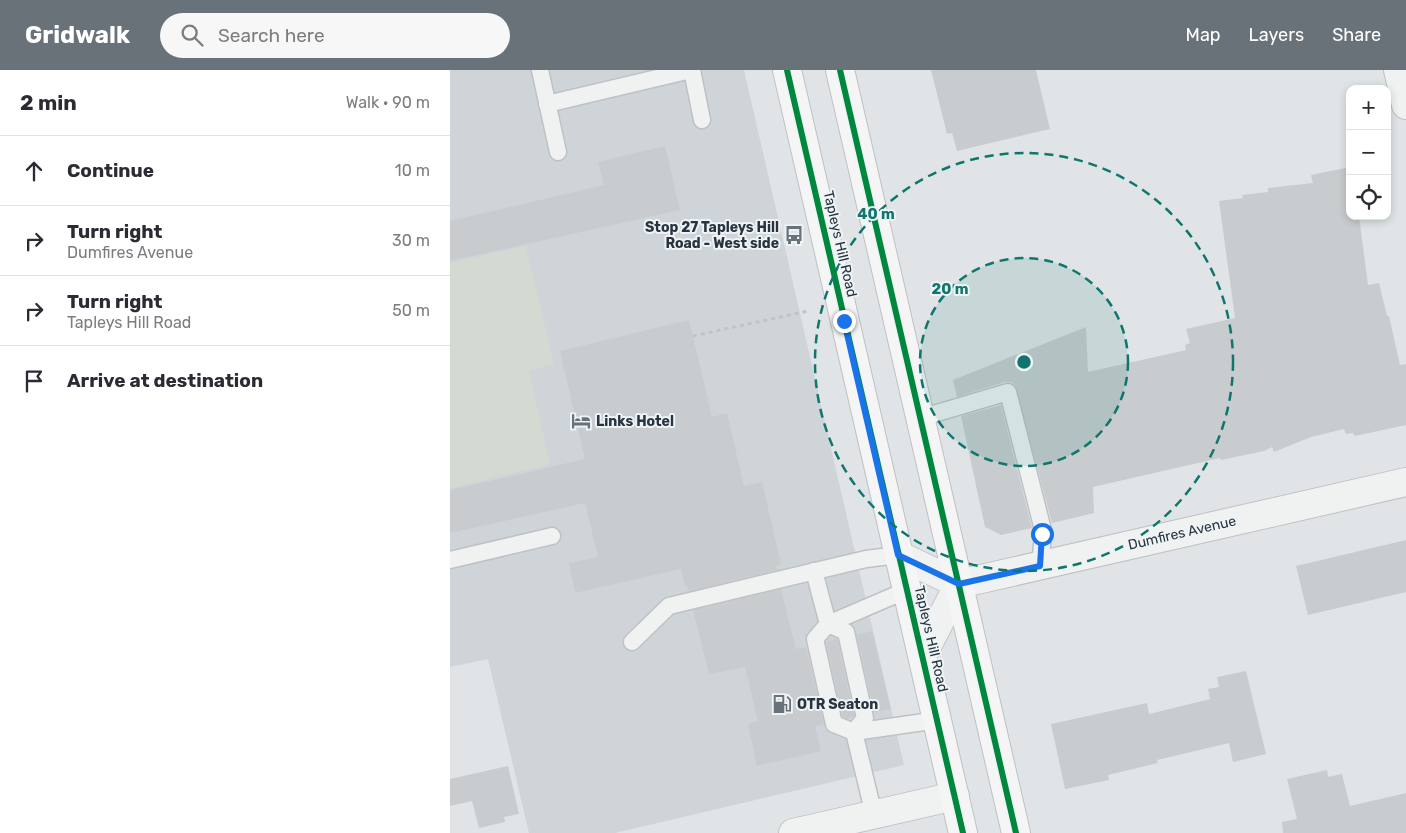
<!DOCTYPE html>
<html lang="en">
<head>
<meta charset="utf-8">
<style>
  :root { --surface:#fff; --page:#f7f7f7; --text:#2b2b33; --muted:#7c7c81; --line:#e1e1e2; --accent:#697279 }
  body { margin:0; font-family:Rubik,sans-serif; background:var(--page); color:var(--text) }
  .controls { position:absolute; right:15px; top:15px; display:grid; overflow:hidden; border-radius:10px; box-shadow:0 2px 8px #0003 }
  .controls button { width:45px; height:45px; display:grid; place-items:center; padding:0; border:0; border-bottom:1px solid var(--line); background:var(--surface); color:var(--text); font:25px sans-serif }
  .stop { position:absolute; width:15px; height:15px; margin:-11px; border:4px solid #1a73e8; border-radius:50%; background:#fff }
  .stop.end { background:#1a73e8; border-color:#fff; box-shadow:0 1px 5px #0008 }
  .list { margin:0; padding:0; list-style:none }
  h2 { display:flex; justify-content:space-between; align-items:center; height:65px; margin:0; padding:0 20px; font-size:21px }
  h2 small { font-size:16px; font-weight:400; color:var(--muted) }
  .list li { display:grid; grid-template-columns:32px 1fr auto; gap:15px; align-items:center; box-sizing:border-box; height:70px; padding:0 20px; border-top:1px solid var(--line) }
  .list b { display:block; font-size:19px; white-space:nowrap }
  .list p { margin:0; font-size:16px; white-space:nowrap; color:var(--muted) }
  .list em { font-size:16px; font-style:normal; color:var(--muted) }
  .icon { flex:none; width:28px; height:28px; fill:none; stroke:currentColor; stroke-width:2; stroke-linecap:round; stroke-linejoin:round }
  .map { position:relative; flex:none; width:956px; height:763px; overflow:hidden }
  header { display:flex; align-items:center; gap:30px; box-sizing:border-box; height:70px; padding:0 25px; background:var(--accent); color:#fff }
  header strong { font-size:24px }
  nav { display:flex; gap:28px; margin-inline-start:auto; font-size:18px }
  .search { width:350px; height:45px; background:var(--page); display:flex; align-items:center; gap:12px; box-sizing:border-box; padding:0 18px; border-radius:28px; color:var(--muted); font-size:19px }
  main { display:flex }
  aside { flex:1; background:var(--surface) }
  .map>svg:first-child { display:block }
</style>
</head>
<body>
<header>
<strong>Gridwalk</strong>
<div class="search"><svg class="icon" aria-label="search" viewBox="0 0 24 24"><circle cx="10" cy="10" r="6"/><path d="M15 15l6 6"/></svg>Search here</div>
<nav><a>Map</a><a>Layers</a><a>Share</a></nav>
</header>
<main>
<aside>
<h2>2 min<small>Walk · 90 m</small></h2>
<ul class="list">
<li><svg class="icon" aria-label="ahead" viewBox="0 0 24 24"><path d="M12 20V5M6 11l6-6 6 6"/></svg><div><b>Continue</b></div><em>10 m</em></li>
<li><svg class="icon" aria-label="right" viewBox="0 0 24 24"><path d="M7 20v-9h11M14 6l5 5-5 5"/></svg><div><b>Turn right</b><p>Dumfires Avenue</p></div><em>30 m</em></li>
<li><svg class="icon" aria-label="right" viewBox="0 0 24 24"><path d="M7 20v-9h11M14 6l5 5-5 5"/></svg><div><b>Turn right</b><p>Tapleys Hill Road</p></div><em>50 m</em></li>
<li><svg class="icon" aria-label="arrive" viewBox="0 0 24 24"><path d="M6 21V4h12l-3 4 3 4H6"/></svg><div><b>Arrive at destination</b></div></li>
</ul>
</aside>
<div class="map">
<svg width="956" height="763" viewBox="0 0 956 763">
  <rect width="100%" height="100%" fill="#e1e4e6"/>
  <!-- built -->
  <path fill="#cfd4d9" d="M0,0H294L454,695L165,763H79L38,589L0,597Z"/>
  <!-- green -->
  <path fill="#d3dad1" d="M76,176L104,294L79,301L100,394L0,418V193Z"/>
  <!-- building -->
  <g fill="#c9ccce">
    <path d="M481,0H586L600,59L507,81L502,63L497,64Z"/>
    <path d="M215,76L230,140L0,191V151L154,115L148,92Z"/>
    <path d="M900,97V146H909L918,215L929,213L937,246H939L950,295L956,294V355L905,366L903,363L896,364L894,359L861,367L824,382L822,377L814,381L771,390L770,388L643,417L644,443L602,453L565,315L561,312H555L507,327L503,310L636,257L638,302L736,280L735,275L740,273L736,259L785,248L769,131L793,128L792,125L818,122V118L863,113L861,105Z"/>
    <path d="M239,250L262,347L277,343L294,416L312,412L331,494L326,496L327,500L239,521L237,516L235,517L231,499L125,523L119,493L148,487L135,433L0,463V420L135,389L110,281Z"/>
    <path d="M551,335L582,458L551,465L535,457L511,346Z"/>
    <path d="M956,470V522L858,545L846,496Z"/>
    <path d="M331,519L346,579L356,577L374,654L365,656L371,681L307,696L298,654L308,651L295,597L259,604L243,540Z"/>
    <path d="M422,561L441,639L424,642L407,565Z"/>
    <path d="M387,569L404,646L397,649L393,647L376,572Z"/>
    <path d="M796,601L816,684L783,692L779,673L707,690L708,693L658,705L659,710L615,719L601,654L697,633L699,644L760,629L758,619L769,617L767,607Z"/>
    <path d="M58,696L69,744L54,747L55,752L29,758L22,731L0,736V709Z"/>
    <path d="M877,700L878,707L892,704L900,736L956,723V763H833L832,752L847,749L837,709Z"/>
  </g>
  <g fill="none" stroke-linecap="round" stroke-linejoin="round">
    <!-- lane casing -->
    <g stroke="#bfc2c4" stroke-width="19">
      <g id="lane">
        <path d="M90,0L108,82"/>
        <path d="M242,0L252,50"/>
        <path d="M97,34L241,0"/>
        <path d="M470,348L558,322L592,456L593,464L590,496"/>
        <path d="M0,490L102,466"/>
        <path d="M364,501L378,554"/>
        <path d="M378,554L396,562L415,648L404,662"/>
        <path d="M182,572L219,536L416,489L448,485"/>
        <path d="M404,662L488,650"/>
        <path d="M424,745L404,662L384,654L365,569L378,554L457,520"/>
      </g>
    </g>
    <!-- street casing -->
    <g stroke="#bfc2c4" stroke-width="30">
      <g id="street">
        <path d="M948,0L956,35"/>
        <path d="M448,485L509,514L956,412"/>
        <path d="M473,584L509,514"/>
        <path d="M343,763L505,726"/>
      </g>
    </g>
    <!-- primary casing -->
    <g stroke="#bdc1c4" stroke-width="30">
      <g id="primary">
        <path d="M337,0L513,763"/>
        <path d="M390,0L566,763"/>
      </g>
    </g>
    <!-- path -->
    <path stroke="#bfc4c6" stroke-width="3" stroke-dasharray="4 4" stroke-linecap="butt" d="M243,266L358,241"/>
    <!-- lane -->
    <use href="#lane" stroke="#f0f2f2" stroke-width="16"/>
    <!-- street -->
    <use href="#street" stroke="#f0f2f2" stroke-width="28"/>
    <!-- primary -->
    <use href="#primary" stroke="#f5f5f6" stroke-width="28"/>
    <!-- cycleway casing -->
    <g stroke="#eef3f6" stroke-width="9">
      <g id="cycleway">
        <path d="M337,0L513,763"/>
        <path d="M390,0L566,763"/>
      </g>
    </g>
    <!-- cycleway -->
    <use href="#cycleway" stroke="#00873e" stroke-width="6"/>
  </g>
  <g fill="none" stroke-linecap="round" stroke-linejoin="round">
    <!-- route -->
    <path stroke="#1a73e8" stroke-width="6" d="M394,251L448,485L509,514L590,496L592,464"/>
  </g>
  <!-- distance rings -->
  <circle cx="574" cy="292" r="104" fill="#0f766e" fill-opacity=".12"/>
  <g fill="none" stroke="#0f766e" stroke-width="2.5" stroke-dasharray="9 6">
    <circle cx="574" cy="292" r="104"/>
    <circle cx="574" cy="292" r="209"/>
  </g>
  <!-- icons -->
  <defs>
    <g id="bus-bare" transform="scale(1.5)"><path d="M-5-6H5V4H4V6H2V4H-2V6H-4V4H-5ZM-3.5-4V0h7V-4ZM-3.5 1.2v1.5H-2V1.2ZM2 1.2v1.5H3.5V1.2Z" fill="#697279" stroke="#eef3f6" stroke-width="2.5" paint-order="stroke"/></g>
    <g id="hotel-bare" transform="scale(1.5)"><path d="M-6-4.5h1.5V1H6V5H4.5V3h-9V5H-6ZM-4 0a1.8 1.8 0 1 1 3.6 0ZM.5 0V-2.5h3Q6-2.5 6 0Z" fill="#697279" stroke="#eef3f6" stroke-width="2.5" paint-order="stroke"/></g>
    <g id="fuel-bare" transform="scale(1.5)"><path d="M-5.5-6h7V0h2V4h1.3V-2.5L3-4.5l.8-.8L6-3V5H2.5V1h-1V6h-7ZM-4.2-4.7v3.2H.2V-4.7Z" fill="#697279" stroke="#eef3f6" stroke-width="2.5" paint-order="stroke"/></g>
  </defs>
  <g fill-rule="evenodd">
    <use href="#bus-bare" x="344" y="165"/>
    <use href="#hotel-bare" x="131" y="351"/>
    <use href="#fuel-bare" x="332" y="634"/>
  </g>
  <g text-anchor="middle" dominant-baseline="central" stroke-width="4" stroke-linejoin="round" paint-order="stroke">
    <!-- poi labels -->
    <g font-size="14" font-weight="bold" fill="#28343f" stroke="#eef3f6" text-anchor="start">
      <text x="329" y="157" text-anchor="end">Stop 27 Tapleys Hill<tspan x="329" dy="16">Road - West side</tspan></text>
      <text x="146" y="351">Links Hotel</text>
      <text x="347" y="634">OTR Seaton</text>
    </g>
    <!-- street labels -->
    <g font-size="14" fill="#28343f" stroke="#eef3f6">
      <text transform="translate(390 174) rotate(77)">Tapleys Hill Road</text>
      <text transform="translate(732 463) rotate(-13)">Dumfires Avenue</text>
      <text transform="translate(481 569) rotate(77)">Tapleys Hill Road</text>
    </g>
  </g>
  <circle cx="574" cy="292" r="8" fill="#0f766e" stroke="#eef3f6" stroke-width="2.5"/>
  <g font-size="15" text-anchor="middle" font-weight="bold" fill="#0f766e" stroke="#eef3f6" stroke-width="4" stroke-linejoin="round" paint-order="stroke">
    <text x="426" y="149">40 m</text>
    <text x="500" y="224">20 m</text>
  </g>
</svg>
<div class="controls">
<button>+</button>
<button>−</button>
<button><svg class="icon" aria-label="locate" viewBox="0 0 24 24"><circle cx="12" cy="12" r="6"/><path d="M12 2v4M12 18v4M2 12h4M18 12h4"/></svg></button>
</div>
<div class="stop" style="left:592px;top:464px"></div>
<div class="stop end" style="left:394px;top:251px"></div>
</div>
</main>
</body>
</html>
